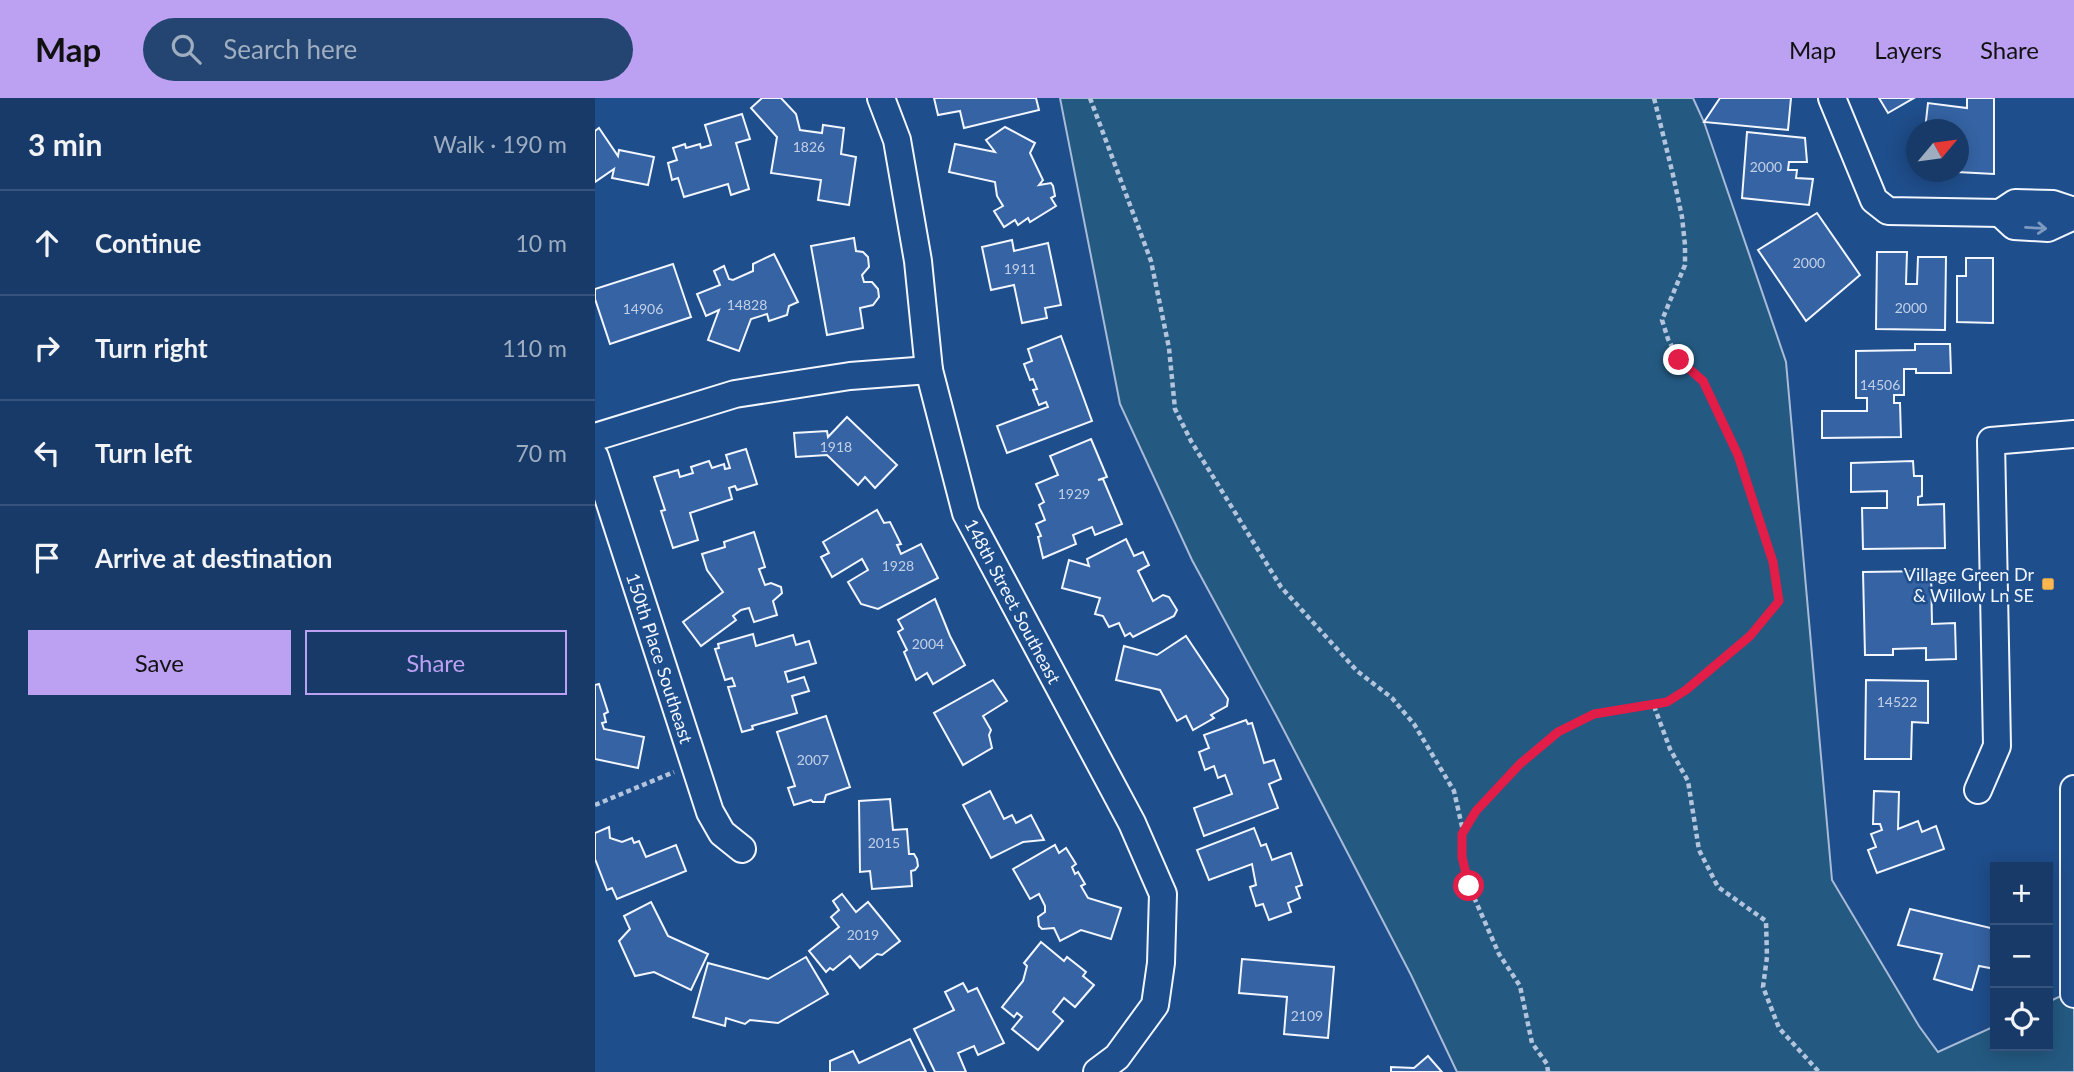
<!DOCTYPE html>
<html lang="en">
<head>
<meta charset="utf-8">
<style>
  :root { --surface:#173a69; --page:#244571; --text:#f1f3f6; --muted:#9eadc0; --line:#36547d; --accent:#bca0f2 }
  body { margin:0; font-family:Lato,sans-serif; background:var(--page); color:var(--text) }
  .controls { position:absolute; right:21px; bottom:21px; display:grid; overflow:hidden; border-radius:0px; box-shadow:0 4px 18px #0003 }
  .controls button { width:63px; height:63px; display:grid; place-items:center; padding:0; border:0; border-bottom:2px solid var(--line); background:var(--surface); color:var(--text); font:35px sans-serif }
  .compass { position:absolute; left:1311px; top:21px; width:63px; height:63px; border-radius:50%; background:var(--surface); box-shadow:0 4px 18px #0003; rotate:61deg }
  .stop { position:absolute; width:21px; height:21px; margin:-16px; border:5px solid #e11d48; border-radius:50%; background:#fff }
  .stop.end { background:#e11d48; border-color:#fff; box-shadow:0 2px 7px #0008 }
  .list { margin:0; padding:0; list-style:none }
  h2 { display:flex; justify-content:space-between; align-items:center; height:91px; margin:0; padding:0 28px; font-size:30px }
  h2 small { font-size:23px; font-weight:400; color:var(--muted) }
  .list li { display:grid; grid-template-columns:46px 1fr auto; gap:21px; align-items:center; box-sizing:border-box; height:105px; padding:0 28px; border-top:2px solid var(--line) }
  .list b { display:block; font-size:26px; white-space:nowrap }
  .list em { font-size:23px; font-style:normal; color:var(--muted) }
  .actions { display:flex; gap:14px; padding:21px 28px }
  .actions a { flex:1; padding:16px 0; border:2px solid var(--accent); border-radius:0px; text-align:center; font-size:24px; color:var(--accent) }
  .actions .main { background:var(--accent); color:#111 }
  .icon { flex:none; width:38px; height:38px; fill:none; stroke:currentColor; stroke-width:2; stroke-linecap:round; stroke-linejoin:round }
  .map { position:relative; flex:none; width:1479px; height:974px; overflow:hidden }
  header { display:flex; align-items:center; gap:42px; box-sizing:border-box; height:98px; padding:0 35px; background:var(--accent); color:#111 }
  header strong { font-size:33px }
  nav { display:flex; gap:38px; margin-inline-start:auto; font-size:24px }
  .search { width:490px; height:63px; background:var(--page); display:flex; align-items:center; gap:18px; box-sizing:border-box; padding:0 24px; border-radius:38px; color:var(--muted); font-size:26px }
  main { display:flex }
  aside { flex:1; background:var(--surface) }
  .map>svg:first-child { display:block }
</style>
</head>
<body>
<header>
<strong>Map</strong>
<div class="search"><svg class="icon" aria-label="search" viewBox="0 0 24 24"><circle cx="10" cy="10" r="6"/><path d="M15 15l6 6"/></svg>Search here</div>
<nav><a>Map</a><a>Layers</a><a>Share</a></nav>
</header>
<main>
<aside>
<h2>3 min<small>Walk · 190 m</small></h2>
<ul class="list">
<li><svg class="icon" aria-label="ahead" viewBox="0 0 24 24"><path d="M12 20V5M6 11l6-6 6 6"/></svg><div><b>Continue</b></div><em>10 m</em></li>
<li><svg class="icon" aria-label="right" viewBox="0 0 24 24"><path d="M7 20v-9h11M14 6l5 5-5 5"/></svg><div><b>Turn right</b></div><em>110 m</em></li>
<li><svg class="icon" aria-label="left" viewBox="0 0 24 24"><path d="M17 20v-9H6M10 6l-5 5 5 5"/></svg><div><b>Turn left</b></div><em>70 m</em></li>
<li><svg class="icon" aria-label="arrive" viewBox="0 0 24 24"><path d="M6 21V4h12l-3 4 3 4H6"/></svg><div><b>Arrive at destination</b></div></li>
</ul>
<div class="actions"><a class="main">Save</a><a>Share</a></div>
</aside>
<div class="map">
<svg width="1479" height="974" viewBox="0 0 1479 974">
  <rect width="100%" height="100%" fill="#1f4e8c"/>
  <!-- green -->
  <path fill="#245a82" stroke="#a8bbd7" stroke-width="2" d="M465,0H1098L1109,24L1191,264L1237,782L1324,928L1343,954L1400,928V948H1453V904L1479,892V974H862L816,877L682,619L597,462L525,306Z"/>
  <!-- building -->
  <g fill="#3563a3" stroke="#f2f6ff" stroke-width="2">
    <path d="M167,0H186L201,16L205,32L227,35L228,27L249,30L246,56L261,59L254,107L223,102L226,82L176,75L182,39L156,10Z"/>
    <path d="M339,0H441L444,12L369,30L365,13L343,17Z"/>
    <path d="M1125,0H1196L1193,32L1109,24Z"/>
    <path d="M1284,0H1319L1293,15Z"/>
    <path d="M1372,0H1399V76L1362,74L1364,32H1330L1333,5L1372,10Z"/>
    <path d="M147,16L155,41L141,45L154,91L136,97L133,86L89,99L83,80L77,82L73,65L82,62L78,50L90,46L91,50L105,46L106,50L116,47L110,27Z"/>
    <path d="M410,29L440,45L435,55L448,82L444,87L456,85L458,88L460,98L456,100L461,108L435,124L433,120L423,127L420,122L409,129L399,113L408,108L402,98L400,84L354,74L360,46L400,54L391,42Z"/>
    <path d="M4,30L23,58L24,52L59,59L53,87L17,80L19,71L0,84V33Z"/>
    <path d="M1152,34L1210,40L1212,64H1194L1193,72H1202L1201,80L1218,81L1214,107L1147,100Z"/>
    <path d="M1222,115L1265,177L1211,223L1163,152Z"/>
    <path d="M259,140L261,153L268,154L273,159L274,169L267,177L269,184H277L283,191L284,199L278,207L265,210L268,230L232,237L216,148Z"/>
    <path d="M417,142L419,153L453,145L466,207L450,210L452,220L427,225L419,187L396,192L387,149Z"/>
    <path d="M1282,154H1312L1311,186H1322L1323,159H1351L1350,232L1281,231Z"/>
    <path d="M179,156L203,204L194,208L192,217L174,223L172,216L156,221L144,253L113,242L124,212L111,218L102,196L125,187L119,173L129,168L134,181L138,182L158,173V166Z"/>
    <path d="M1371,160H1398V225L1362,224V178H1371Z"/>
    <path d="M78,166L96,219L15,246L0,201V191Z"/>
    <path d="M466,238L497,323L412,355L402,328L453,309L451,304L444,307L438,292L442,291L438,281L435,282L429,266L437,263L433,251Z"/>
    <path d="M1320,246H1355L1356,275H1321V271H1309V297H1299V305H1305L1306,339L1227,340V313H1272V300H1261V253L1320,252Z"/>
    <path d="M252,319L302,367L280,390L270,379L263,387L232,357L201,359L199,335L232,333L233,339Z"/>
    <path d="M496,341L512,379L503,382L508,381L527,426L500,437L497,429L478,437L481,446L448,460L443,439L446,438L441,426L450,422L444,407L449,404L441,386L463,377L455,358Z"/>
    <path d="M151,351L162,386L142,392L140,388L134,390L137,401L95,415L103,442L78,450L66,413L70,412L59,379L83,372L85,379L98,375L96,369L114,363L117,370L129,366L130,371L135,370L131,357Z"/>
    <path d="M1318,363L1319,378H1327V398L1323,399V407L1349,406L1350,450L1268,451L1267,410H1292V393L1256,394V365Z"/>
    <path d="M282,412L289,425L295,424L306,446L302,447L306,456L326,446L343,480L283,511L266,506L253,484L273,472L267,461L237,479L226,459L234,455L228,444Z"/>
    <path d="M159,434L170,469L164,471L170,487L176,485L186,489L187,495L178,503L182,517L159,524L154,510L146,512L138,518L141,522L106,548L88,524L128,494L112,472L107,456L130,449L129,444Z"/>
    <path d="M531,441L539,458L548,454L554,467L543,473L558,503L568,497L574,499L582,512L579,518L538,539L535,535L530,538L524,525L514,529L508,518L500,516L505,500L467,490L474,462L494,468L492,461Z"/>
    <path d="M1336,473L1337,526L1360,525L1361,561L1331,562V550L1298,551V557H1270L1268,474Z"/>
    <path d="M340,501L355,538L370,567L338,586L332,575L321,582L309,554L312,552L303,534L308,531L303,522Z"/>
    <path d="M158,536L161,548L198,537L201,547L214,543L221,565L190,574L193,584L209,579L214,593L197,598L202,615L157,628L158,631L147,634L133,589L140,588L137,580L130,582L120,551L124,550L123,546Z"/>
    <path d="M591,538L633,601L632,608L616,617L619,620L598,632L591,618L582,623L565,592L521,582L529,548L562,557Z"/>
    <path d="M398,582L412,603L388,618L396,632L394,637L397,650L368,667L339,615Z"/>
    <path d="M1271,582L1333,583V625L1317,624L1316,661H1270Z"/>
    <path d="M4,586L13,614L9,616L11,624L7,625L9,631L49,639L43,670L0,661V587Z"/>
    <path d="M231,618L255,689L231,697L229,704H218L216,702L199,707L193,690L200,688L182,634Z"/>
    <path d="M651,622L653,626L657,625L669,665L679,662L686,681L674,686L683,710L609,738L599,710L637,696L630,677L623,680L619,668L610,672L604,654L614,650L609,637Z"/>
    <path d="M395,693L409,721L417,717L421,725L436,717L449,742L428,744L396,760L368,707Z"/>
    <path d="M1279,693L1304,694L1303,731L1323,723L1327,734L1341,728L1349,751L1282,775L1273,752L1281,749L1276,736L1287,732L1285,726H1278Z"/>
    <path d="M295,701L298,732L312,731L314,756H319L322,761L323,768L320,772L316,773L317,788L277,791L275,773L265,774L264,703Z"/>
    <path d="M14,729L15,740L27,744L37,740L39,745L44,743L51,759L81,747L91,773L22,801L17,790L12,792L0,761V735Z"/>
    <path d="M659,730L666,748L671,746L677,762L696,755L707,787L701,789L705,800L693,805L696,814L674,822L668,806L661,808L655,789L661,787L657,766L614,782L602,752Z"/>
    <path d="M460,747L464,755L471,750L481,766L477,769L480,776L483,774L490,786L486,788L493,800L526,810L516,841L486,832L465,843L459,830L447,831L444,828L443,819L450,814V808L444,796L435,801L418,771Z"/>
    <path d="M247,796L261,814L273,804L305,843L287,857L282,856L265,870L255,858L238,872L235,870L231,874L214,853L244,829L236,819L244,812L238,803Z"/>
    <path d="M56,804L73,838L113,856L96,892L59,874L40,878L24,843L35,831L29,818Z"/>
    <path d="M1315,811L1400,831V871L1384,868L1377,892L1339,881L1347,856L1303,847Z"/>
    <path d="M446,844L469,863L472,859L491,874L488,878L499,887L480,909L469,900L458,914L468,923L443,952L417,931L427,919L422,915L419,919L407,909L428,883L432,868L429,865Z"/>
    <path d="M211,859L233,896L183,925L155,922L150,926L131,920L130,928L98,919L113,865L173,881Z"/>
    <path d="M647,861L739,869L733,940L689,936L692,899L644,895Z"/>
    <path d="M368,885L373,894L382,890L409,945L383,957L379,948L363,955L371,974H340L319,931L359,912L350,894Z"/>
    <path d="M315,941L331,974H235V963L258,953L264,965Z"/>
    <path d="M833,958L847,974H796V969L819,970Z"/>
  </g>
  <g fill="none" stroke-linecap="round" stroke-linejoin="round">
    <!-- minor casing -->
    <g stroke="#f2f6ff" stroke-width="30">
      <g id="minor">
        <path d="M286,0L302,42L323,163L334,272L371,415L537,725L568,796L566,865L560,907L522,959L502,974"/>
        <path d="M1237,0L1279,102L1293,113L1405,115L1420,105L1458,106L1479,113"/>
        <path d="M1405,115L1419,128L1453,130L1479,118"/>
        <path d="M0,339L140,296L255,278L334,272"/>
        <path d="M0,359L115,714L127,735L147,751"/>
        <path d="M1479,691V896"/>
        <path d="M1383,692L1402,648L1396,343L1479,336"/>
      </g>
    </g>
    <!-- path -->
    <g stroke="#b3c4dc" stroke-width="4.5" stroke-dasharray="5 3.5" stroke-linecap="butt">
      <path d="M495,0L556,163L574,250L580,311L596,343L686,489L762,573L797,600L819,626L859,693L868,733"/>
      <path d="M1059,608L1075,651L1093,683L1104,752L1123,789L1171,823L1172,859L1168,889L1184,930L1224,974"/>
      <path d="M0,707L79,674"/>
      <path d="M953,974L952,966L937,945L925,888L904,856L874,788L867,759V736L881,713L925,666L963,634L999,616L1072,604L1091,592L1155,538L1184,503L1178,464L1143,357L1108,283L1084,262L1073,241L1067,222L1090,167V147L1087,119L1078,77L1059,0"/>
    </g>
    <!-- minor -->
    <use href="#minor" stroke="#1f4e8c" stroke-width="26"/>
  </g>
  <!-- one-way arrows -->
  <defs><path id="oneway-shaft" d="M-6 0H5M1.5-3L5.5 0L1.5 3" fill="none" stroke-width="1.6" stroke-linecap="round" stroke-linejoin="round" transform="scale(1.75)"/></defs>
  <use stroke="#7e9ac0" href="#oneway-shaft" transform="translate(1441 130) rotate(3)"/>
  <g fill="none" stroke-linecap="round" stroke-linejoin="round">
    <!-- route -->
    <path stroke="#e11d48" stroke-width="9" d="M874,788L867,759V736L881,713L925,666L963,634L999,616L1072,604L1091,592L1155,538L1184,503L1178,464L1143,357L1108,283L1084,262"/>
  </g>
  <!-- markers -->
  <rect fill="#ffb74d" stroke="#1f4e8c" stroke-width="2.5" x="1446" y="479" width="14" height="14" rx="3.5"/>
  <g text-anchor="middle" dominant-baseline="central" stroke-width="5" stroke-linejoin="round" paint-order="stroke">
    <!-- number labels -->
    <g font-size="14" fill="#c3d1e8">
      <text x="214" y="48">1826</text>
      <text x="1171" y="68">2000</text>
      <text x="1214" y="164">2000</text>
      <text x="425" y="170">1911</text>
      <text x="152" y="206">14828</text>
      <text x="1316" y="209">2000</text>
      <text x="48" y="210">14906</text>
      <text x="1285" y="286">14506</text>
      <text x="241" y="348">1918</text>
      <text x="479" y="395">1929</text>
      <text x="303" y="467">1928</text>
      <text x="333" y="545">2004</text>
      <text x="1302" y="603">14522</text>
      <text x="218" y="661">2007</text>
      <text x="289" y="744">2015</text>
      <text x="268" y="836">2019</text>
      <text x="712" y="917">2109</text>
    </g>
    <!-- poi labels -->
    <g font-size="18" fill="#f2f6ff" stroke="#1f4e8c" text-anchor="end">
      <text x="1439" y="476">Village Green Dr<tspan x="1439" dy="21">&amp; Willow Ln SE</tspan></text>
    </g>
    <!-- street labels -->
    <g font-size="18" fill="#f2f6ff" stroke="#1f4e8c">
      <text transform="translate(418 503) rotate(62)">148th Street Southeast</text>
      <text transform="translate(65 560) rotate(72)">150th Place Southeast</text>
    </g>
  </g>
</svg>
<div class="controls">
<button>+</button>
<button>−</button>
<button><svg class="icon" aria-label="locate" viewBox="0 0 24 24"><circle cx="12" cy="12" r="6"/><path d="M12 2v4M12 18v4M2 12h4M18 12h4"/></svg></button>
</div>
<svg class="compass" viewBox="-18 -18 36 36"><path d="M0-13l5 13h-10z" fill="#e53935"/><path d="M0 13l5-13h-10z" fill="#9eadc0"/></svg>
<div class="stop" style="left:874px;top:788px"></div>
<div class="stop end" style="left:1084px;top:262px"></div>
</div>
</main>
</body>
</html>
